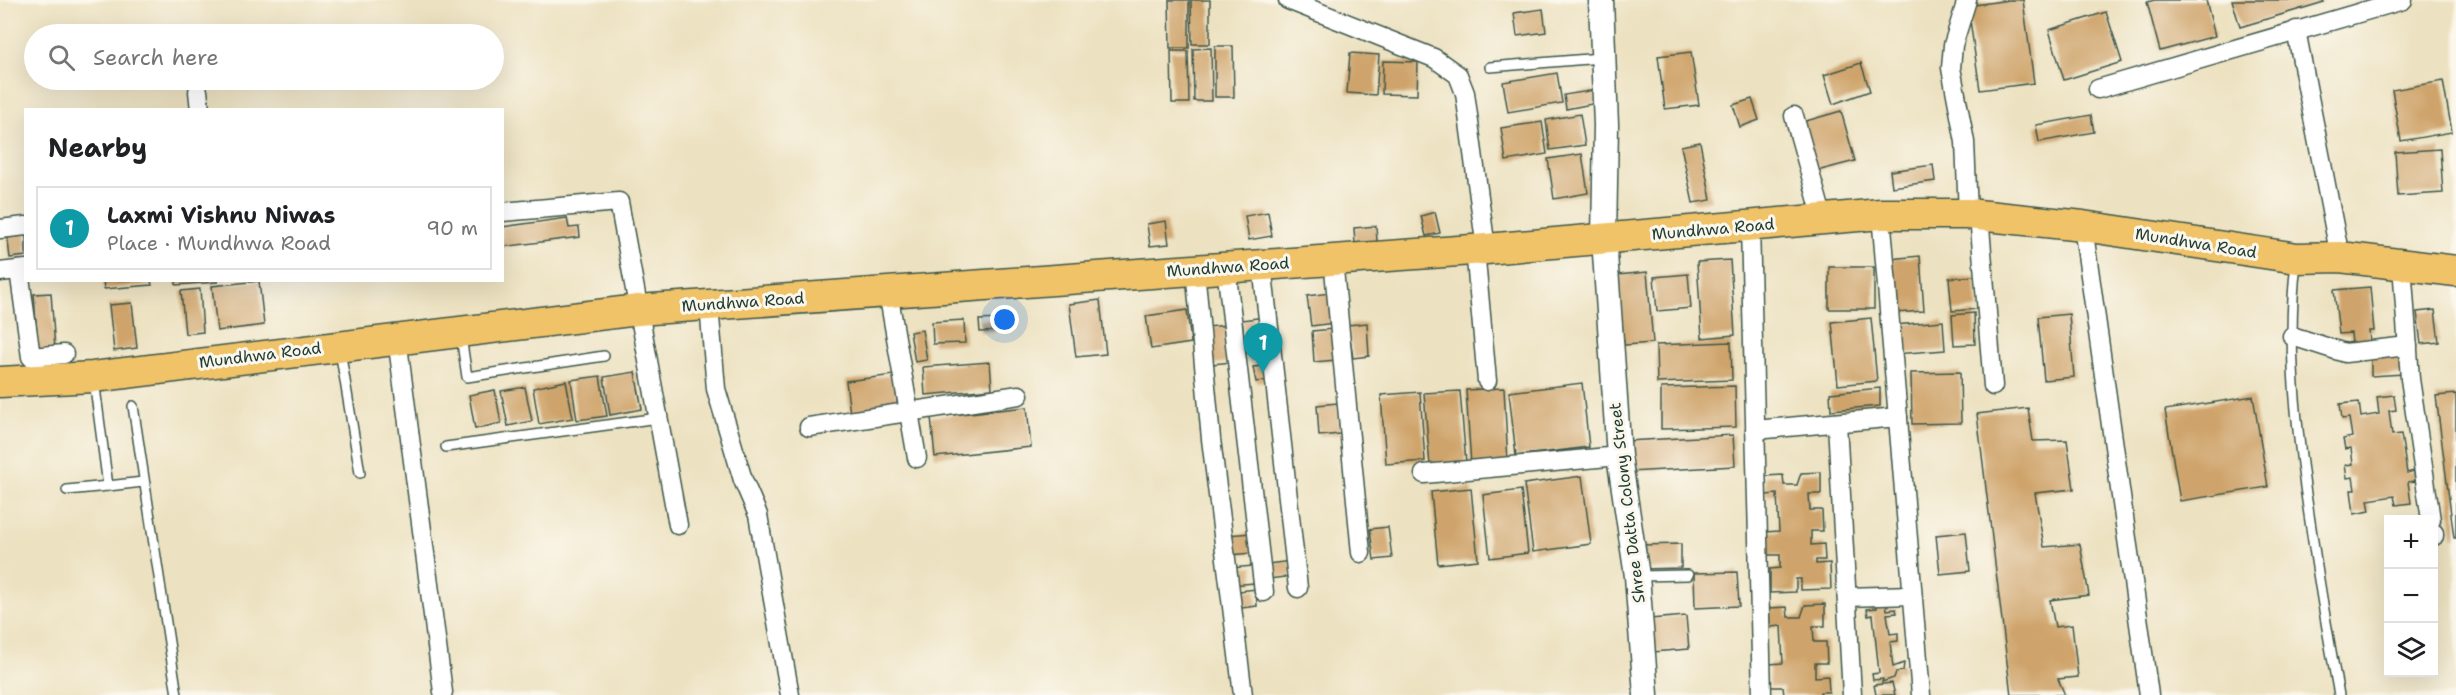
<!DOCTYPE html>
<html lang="en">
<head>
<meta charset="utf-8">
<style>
  :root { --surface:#fff; --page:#f2f2f2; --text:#202124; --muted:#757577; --line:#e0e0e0; --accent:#b45309 }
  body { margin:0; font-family:"Shantell Sans",sans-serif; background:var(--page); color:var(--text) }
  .controls { position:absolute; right:18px; bottom:18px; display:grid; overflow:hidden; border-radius:0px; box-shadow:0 6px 24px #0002 }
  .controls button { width:54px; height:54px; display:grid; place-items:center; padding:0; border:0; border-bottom:2px solid var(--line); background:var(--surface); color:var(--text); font:30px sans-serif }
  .you { position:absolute; left:1005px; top:320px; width:21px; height:21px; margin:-15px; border:4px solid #fff; border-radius:50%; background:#1a73e8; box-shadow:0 0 0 9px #1a73e833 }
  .badge { display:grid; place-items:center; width:39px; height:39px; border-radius:50%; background:var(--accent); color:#fff; font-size:20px; font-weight:700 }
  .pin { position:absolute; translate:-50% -50px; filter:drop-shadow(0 2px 3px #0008) }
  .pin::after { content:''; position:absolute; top:32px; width:21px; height:18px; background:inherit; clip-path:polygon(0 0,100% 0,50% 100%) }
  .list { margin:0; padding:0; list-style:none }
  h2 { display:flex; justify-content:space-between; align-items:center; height:78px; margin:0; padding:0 24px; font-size:26px }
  h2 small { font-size:20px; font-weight:400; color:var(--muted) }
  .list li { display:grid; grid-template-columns:39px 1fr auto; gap:18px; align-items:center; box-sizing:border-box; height:84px; margin:0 12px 12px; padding:0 12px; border:2px solid var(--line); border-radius:0px }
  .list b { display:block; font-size:22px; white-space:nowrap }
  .list p { margin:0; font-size:20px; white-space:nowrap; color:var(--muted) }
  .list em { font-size:20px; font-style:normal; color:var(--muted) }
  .icon { flex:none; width:33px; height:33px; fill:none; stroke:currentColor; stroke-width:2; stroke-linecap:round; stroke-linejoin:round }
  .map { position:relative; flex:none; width:2456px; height:695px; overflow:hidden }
  .search { position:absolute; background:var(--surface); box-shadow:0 6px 24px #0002; left:24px; top:24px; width:480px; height:66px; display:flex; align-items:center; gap:15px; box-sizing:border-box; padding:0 21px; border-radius:33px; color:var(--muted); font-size:22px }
  .panel { position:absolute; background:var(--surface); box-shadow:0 6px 24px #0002; left:24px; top:108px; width:480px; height:174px; border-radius:0px }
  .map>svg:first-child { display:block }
</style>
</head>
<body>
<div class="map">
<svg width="2456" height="695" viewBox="0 0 2456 695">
  <rect width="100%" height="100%" fill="#fbf7ec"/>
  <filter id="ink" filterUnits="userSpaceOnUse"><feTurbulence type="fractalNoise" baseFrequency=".0167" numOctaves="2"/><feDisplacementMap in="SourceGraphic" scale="12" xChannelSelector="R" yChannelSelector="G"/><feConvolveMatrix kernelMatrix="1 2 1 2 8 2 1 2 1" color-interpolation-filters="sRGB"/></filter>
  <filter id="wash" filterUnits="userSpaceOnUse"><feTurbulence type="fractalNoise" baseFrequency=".008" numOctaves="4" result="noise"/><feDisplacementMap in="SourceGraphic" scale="24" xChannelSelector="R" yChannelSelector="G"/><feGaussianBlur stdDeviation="1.35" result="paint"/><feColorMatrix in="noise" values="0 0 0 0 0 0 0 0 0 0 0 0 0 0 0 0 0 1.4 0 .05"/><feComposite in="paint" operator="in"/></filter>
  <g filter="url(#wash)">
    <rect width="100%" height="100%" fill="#ece1c0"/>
    <g id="blocks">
      <!-- building -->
      <g fill="#cfa46c">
        <path d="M1169,0H1189V48H1170Z"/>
        <path d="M1191,0H1210V44H1192Z"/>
        <path d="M2009,0H2023L2034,83L1980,90L1968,6Z"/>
        <path d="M2155,0H2206L2215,36L2160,51L2147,2Z"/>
        <path d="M2232,0H2323L2324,2L2240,27Z"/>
        <path d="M1543,9L1546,32L1517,36L1514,13Z"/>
        <path d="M2106,12L2122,62L2064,80L2049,30Z"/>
        <path d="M1215,46H1233L1234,97H1215Z"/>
        <path d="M1211,48L1212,101H1194L1193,49Z"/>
        <path d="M1171,51H1188L1189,103H1172Z"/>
        <path d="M1691,52L1699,105L1665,109L1658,56Z"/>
        <path d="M1350,53L1379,55L1376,95L1347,93Z"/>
        <path d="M1383,61L1418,62L1417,95L1382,94Z"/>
        <path d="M1861,63L1870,91L1833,104L1824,75Z"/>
        <path d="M1557,73L1562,103L1508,112L1503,82Z"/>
        <path d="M2443,81L2452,132L2401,141L2392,90Z"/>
        <path d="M1595,90L1597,103L1566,109L1564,95Z"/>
        <path d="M1752,99L1759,120L1740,127L1733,105Z"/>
        <path d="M1841,111L1855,161L1813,172L1799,123Z"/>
        <path d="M1580,114L1585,145L1550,150L1546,120Z"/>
        <path d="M2091,115L2094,132L2039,142L2036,125Z"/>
        <path d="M1542,122L1547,154L1506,161L1501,128Z"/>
        <path d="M1700,142L1711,200L1693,203L1681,146Z"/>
        <path d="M2440,149L2443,193L2398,196L2395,152Z"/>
        <path d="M1582,154L1588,193L1554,199L1548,159Z"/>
        <path d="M1933,165L1935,181L1892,187L1890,171Z"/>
        <path d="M1268,212L1272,236L1249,240L1245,216Z"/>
        <path d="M1435,212L1440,233L1426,236L1421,216Z"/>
        <path d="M567,218L569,228L579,227L580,237L502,247V227Z"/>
        <path d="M1166,221L1169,244L1150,246L1147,224Z"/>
        <path d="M1376,226L1377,242L1355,244L1354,228Z"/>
        <path d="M26,231V256L10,258L7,233Z"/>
        <path d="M1920,256L1924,311L1894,313L1889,259Z"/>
        <path d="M1730,260L1735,335L1702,338L1697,262Z"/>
        <rect x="1829" y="267" width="45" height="42"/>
        <path d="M1647,272L1653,343L1624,345L1618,275Z"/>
        <path d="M1688,274L1691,308L1657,311L1654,277Z"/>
        <path d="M1975,276L1978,309L1952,311L1949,278Z"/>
        <path d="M103,280H151L152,285L104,289Z"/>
        <path d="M176,280H218V282L176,285Z"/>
        <path d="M259,281L264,325L217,331L212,286Z"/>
        <path d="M2370,287L2374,331H2369L2370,342L2352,344L2351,333L2339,334L2334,290Z"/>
        <path d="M200,289L203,332L185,334L181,291Z"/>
        <path d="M51,293L55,349L38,351L34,294Z"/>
        <path d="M1330,293L1334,323L1311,326L1307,296Z"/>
        <path d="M1100,300L1106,354L1076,357L1069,304Z"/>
        <path d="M132,303L137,348L114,351L109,305Z"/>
        <path d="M1187,310L1191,343L1151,349L1146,316Z"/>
        <path d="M2435,310L2439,342L2421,344L2417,312Z"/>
        <path d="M1974,313L1975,344L1954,345L1952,315Z"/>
        <path d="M2069,314L2074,377L2044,380L2038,317Z"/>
        <path d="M1265,317L1268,351L1246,353L1242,320Z"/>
        <path d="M1871,318L1877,381L1838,385L1832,322Z"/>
        <path d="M999,319V331L980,332L979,320Z"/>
        <path d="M964,320L965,343L933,344L932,322Z"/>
        <path d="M1943,321L1945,350L1895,354L1894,325Z"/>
        <path d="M1367,323L1369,356L1353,358L1348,325Z"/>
        <path d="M1229,325L1233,362L1212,364L1207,327Z"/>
        <path d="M1333,329L1336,360L1314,362L1312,331Z"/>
        <path d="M922,330L927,360L915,362L910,332Z"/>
        <path d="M1731,342L1732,380L1657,383L1656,345Z"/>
        <path d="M2401,353L2404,374L2371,376V354Z"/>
        <path d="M990,362L992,389L925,395L923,367Z"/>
        <path d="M1271,365L1273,380L1256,382L1253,367Z"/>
        <path d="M635,372L642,409L610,415L604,377Z"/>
        <path d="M1960,372L1961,423L1912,424L1911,373Z"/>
        <path d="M894,375L898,408L850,414L846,381Z"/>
        <path d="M600,376L607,416L577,420L571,380Z"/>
        <path d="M566,381L573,418L539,424L533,388Z"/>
        <path d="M1582,383L1589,447L1516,456L1509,392Z"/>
        <path d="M1735,386L1736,427L1661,429V388Z"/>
        <path d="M525,387L532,421L508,426L501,391Z"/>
        <path d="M1504,388L1508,463L1471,465L1466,390Z"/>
        <path d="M1880,388V406L1831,410L1830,393Z"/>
        <path d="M495,390L501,423L475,429L469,395Z"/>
        <path d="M1460,391L1466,463L1430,466L1424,393Z"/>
        <path d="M1420,392L1425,461L1386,464L1381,395Z"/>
        <path d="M2456,394V538H2454L2436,396Z"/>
        <path d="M2394,395L2396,410L2389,411L2392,435L2401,434L2407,473L2414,471L2415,481L2408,482L2411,503L2396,505L2394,496L2368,500L2370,511L2354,514L2351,490H2355L2353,477L2347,478L2345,465L2353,464L2351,448L2345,449L2343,439L2352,437L2349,418L2342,419L2340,404L2359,402L2361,417L2379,414L2377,397Z"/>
        <path d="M2253,396L2268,487L2180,501L2165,410Z"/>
        <path d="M1338,403L1340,434L1319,436L1317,405Z"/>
        <path d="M1027,407L1031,447L935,457L931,417Z"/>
        <path d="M2028,408L2033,441L2067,440L2074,489L2035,493L2044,547L2080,544L2089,595L2050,600L2055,627L2072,625L2078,677L2058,679L2065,695H2011L1977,414Z"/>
        <path d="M1733,435L1735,466L1629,472L1627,441Z"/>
        <path d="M1821,472V494H1809L1810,510H1822L1823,531H1811V545L1824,544L1825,560H1816V564L1830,563L1831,589L1801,590V579H1796V592L1770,593V569L1780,568V555H1766L1765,532L1779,531L1777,494L1766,495L1765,476L1783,475L1784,485H1797L1801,473Z"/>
        <path d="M1582,476L1591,544L1533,552L1524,484Z"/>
        <path d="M1471,488L1478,560L1438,564L1431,492Z"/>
        <path d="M1521,490L1528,553L1490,558L1483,495Z"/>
        <path d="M1388,527L1392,558L1374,560L1370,529Z"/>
        <path d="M1966,532L1970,571L1940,574L1936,535Z"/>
        <path d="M1251,533L1252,553L1229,555L1228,535Z"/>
        <path d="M1681,544V568L1642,569L1641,545Z"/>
        <path d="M1291,561L1292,576L1269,579L1268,564Z"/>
        <path d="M1253,566L1254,583L1232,585L1231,568Z"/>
        <path d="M1737,572L1739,606L1695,608L1694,573Z"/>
        <path d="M1256,589L1257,606L1233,609L1231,592Z"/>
        <path d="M1885,598L1887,610L1896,609L1897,613L1887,614L1890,634L1898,633V641L1890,642L1893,667L1904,663L1903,671L1896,672L1894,678L1882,682L1883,679L1873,680L1872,674L1879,673L1873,615L1868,616L1867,609L1877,608L1876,599Z"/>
        <path d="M1825,604V626H1813L1814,642H1826L1827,663H1815V677L1828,676L1829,692H1820V695H1784L1783,687H1770L1769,664L1783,663L1781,626L1770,627L1769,608L1787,607L1788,617H1801L1805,605Z"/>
        <path d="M1686,616L1689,649L1653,652L1650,619Z"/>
        <path d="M1892,683L1895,695H1876L1874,685Z"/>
      </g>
    </g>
  </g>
  <g filter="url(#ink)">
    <use href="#blocks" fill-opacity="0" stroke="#3e5649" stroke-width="1.5"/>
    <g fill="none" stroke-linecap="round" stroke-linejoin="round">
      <!-- service casing -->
      <g stroke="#3e5649" stroke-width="12">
        <g id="service">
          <path d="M1490,67L1601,58"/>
          <path d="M2296,263C2287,338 2295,413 2305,487C2315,557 2326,626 2339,695"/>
          <path d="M461,336L467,377L604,356"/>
          <path d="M340,350L360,473"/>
          <path d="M94,380L108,486L143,482"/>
          <path d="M133,406L177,695"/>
          <path d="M446,447L658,418"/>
          <path d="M67,490L108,486"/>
          <path d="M1639,576L1688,575"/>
        </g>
      </g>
      <!-- minor casing -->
      <g stroke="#3e5649" stroke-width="21">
        <g id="minor">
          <path d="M1288,0L1434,58L1458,75L1465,93L1486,249"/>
          <path d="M1967,0L1953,45L1951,68L1965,142L1968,214"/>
          <path d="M2296,30L2340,257"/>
          <path d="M2098,89L2403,0"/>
          <path d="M198,91L200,110"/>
          <path d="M1794,116L1823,219"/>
          <path d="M502,212L619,202L678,525"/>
          <path d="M1881,214L1921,695"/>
          <path d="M1979,215L1993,386"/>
          <path d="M1750,226L1762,695"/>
          <path d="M2083,226L2149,695"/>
          <path d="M0,229L26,226"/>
          <path d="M1475,249L1487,381"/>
          <path d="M1333,259L1361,553"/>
          <path d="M2402,264L2410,379L2431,520"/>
          <path d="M1262,265L1298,588"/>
          <path d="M1226,267L1264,592"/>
          <path d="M1195,269L1211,439L1243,695"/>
          <path d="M19,270L31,357L64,354"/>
          <path d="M0,272L26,269"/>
          <path d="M888,292L917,458"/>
          <path d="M709,305L716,389L743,480L758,515L790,695"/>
          <path d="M2292,336L2345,353L2408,346"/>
          <path d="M397,338L443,692"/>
          <path d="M1837,423L1852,695"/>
          <path d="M809,427L1019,395"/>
          <path d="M1755,430L1898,417"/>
          <path d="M1424,474L1619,456"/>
          <path d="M2434,533V536"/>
          <path d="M1847,597L1912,595"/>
        </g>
      </g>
      <!-- tertiary casing -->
      <g stroke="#3e5649" stroke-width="27">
        <path id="tertiary" d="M1601,0L1606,125L1604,239L1619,456L1637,576L1646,695"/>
      </g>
      <!-- primary casing -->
      <g stroke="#3e5649" stroke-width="33">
        <path id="primary" d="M0,382L93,377L638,310L1486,249L1881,214H1968L2083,226L2297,258L2340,257L2456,271"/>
      </g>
      <!-- service -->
      <use href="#service" stroke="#fff" stroke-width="9"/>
      <!-- minor -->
      <use href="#minor" stroke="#fff" stroke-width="18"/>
      <!-- tertiary -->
      <use href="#tertiary" stroke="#fff" stroke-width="24"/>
      <!-- primary -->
      <use href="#primary" stroke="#f1c369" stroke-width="30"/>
    </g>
  </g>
  <g text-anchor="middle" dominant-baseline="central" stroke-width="6" stroke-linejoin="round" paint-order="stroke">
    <!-- street labels -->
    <g font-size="16" fill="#1f3d34" stroke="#fbf7ec">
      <text transform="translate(1713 229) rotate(-5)">Mundhwa Road</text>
      <text transform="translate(2196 243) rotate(9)">Mundhwa Road</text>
      <text transform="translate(1228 267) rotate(-4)">Mundhwa Road</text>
      <text transform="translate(743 302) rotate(-4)">Mundhwa Road</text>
      <text transform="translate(260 355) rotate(-7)">Mundhwa Road</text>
      <text transform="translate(1627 503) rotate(-97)">Shree Datta Colony Street</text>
    </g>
  </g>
</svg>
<div class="controls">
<button>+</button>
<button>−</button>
<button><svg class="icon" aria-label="layers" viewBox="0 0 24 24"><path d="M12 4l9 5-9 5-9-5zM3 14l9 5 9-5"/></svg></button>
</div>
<div class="you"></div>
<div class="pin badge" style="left:1263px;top:373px;background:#0f9aa8">1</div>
<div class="search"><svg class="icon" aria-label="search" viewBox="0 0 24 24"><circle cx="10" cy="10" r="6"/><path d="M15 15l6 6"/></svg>Search here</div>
<section class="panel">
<h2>Nearby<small></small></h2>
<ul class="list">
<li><span class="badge" style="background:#0f9aa8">1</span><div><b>Laxmi Vishnu Niwas</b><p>Place · Mundhwa Road</p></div><em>90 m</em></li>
</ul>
</section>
</div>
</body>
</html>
